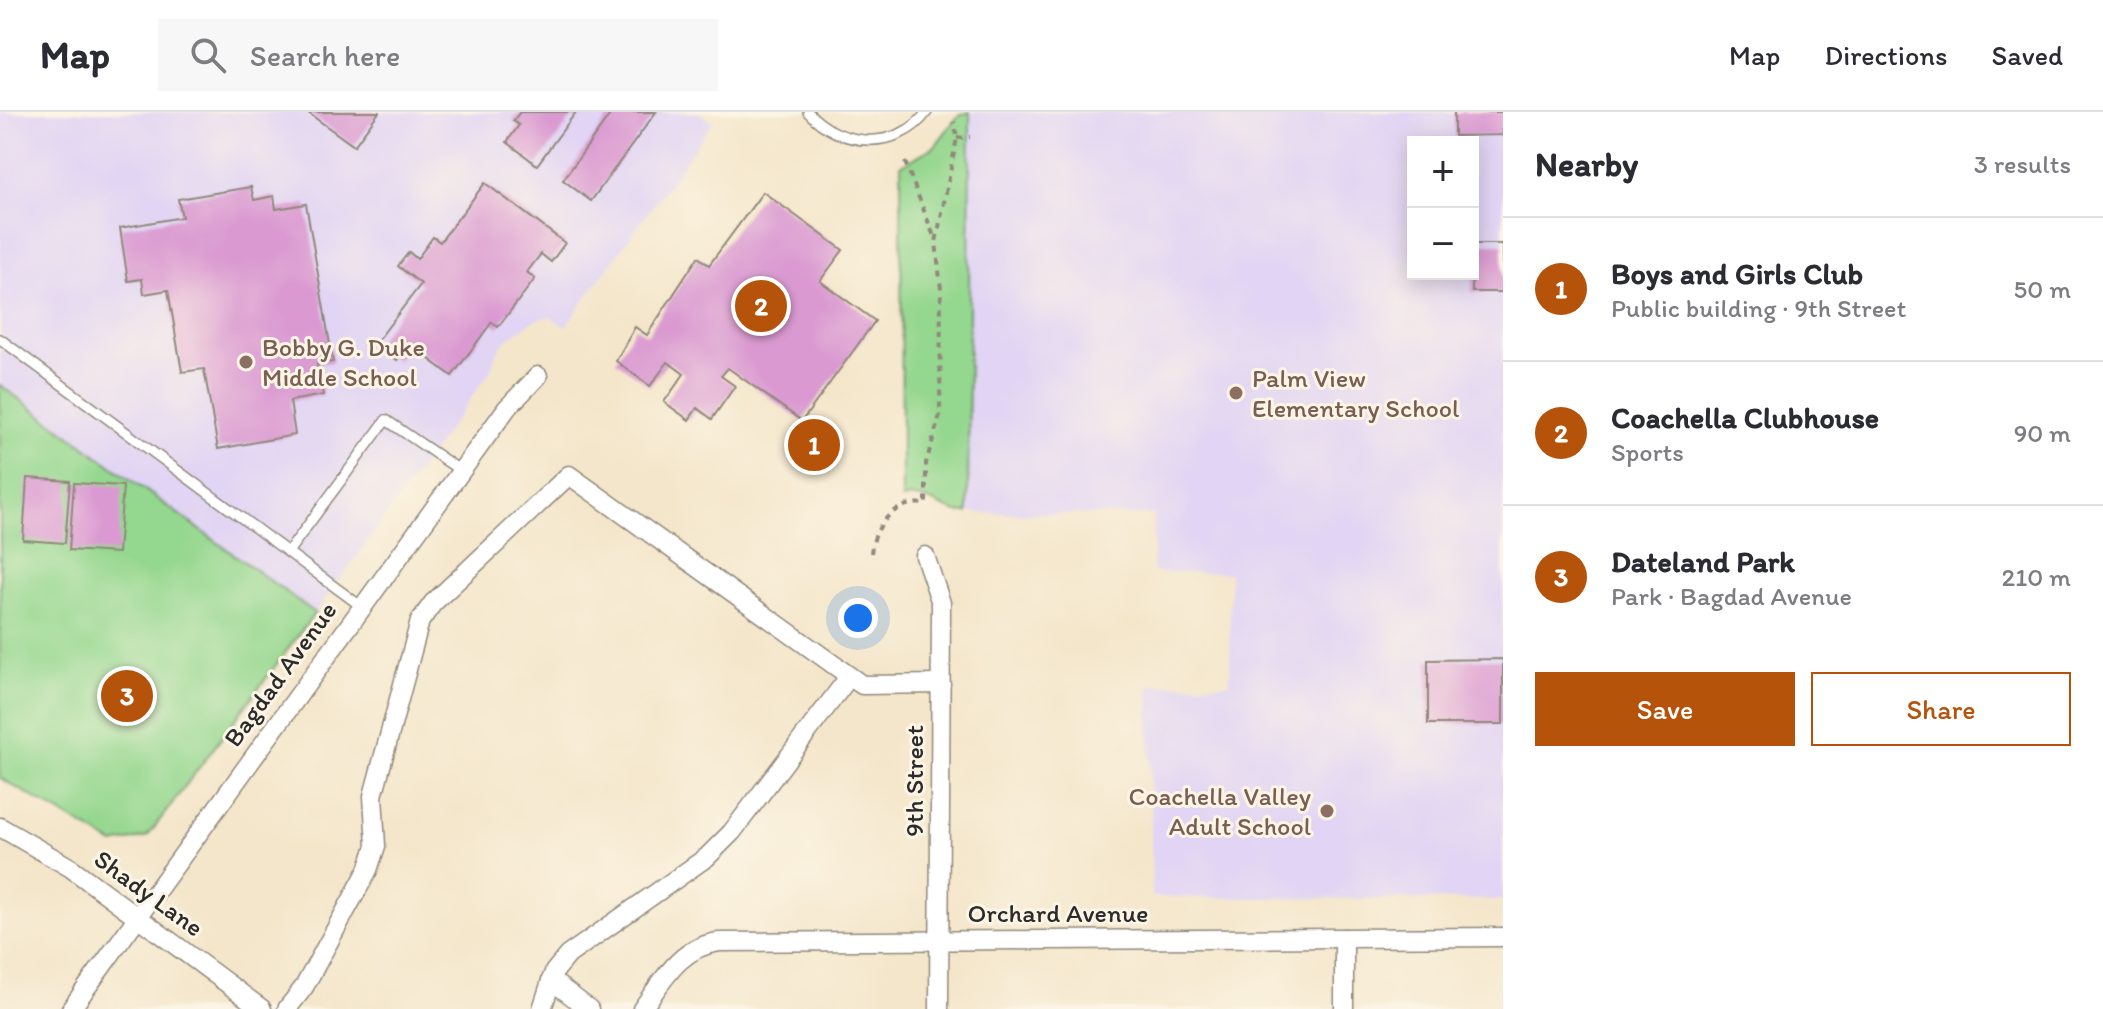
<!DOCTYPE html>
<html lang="en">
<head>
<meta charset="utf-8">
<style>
  :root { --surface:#fff; --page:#f7f7f7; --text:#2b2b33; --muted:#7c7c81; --line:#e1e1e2; --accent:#b45309 }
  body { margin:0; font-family:Itim,sans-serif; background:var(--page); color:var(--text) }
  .controls { position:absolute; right:24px; top:24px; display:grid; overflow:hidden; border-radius:0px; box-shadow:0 4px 20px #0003 }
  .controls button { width:72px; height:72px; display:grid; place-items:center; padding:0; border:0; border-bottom:2px solid var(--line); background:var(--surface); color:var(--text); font:40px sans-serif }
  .you { position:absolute; left:858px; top:506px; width:28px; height:28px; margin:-20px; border:6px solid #fff; border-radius:50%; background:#1a73e8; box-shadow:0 0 0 12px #1a73e833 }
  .badge { display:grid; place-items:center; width:52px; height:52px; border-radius:50%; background:var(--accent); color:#fff; font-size:26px; font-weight:700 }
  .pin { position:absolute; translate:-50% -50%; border:4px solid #fff; box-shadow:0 2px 8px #0006 }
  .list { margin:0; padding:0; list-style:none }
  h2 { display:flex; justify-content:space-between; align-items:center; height:104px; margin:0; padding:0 32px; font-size:34px }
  h2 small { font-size:26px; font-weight:400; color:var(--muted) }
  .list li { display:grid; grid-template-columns:52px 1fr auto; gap:24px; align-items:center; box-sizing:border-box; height:144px; padding:0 32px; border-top:2px solid var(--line) }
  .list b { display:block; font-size:30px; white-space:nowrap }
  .list p { margin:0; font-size:26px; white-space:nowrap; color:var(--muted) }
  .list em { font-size:26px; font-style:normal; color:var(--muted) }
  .actions { display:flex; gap:16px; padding:24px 32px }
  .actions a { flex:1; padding:18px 0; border:2px solid var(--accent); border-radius:0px; text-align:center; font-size:28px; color:var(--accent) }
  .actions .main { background:var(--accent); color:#fff }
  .icon { flex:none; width:44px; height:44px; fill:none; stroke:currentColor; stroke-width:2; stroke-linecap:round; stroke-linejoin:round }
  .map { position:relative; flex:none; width:1503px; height:897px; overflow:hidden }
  header { display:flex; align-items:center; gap:48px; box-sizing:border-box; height:112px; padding:0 40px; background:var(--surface); border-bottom:2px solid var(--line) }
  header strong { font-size:38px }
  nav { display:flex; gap:44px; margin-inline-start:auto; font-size:28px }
  .search { width:560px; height:72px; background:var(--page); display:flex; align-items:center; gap:20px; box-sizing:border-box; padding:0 28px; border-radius:0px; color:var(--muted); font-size:30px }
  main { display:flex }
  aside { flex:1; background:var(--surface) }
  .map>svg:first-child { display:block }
</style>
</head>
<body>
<header>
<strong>Map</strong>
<div class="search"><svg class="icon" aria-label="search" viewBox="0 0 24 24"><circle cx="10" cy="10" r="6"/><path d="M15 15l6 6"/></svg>Search here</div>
<nav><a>Map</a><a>Directions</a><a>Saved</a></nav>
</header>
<main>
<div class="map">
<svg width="1503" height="897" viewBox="0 0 1503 897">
  <rect width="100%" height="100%" fill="#fcf5e5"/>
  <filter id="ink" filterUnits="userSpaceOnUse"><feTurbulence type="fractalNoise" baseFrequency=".0125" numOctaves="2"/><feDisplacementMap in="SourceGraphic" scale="16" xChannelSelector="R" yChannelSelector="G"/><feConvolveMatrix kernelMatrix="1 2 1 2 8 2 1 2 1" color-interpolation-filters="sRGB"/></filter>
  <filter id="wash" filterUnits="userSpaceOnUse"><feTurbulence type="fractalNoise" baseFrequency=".006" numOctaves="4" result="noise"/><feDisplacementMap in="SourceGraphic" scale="32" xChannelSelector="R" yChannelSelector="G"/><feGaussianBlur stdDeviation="1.8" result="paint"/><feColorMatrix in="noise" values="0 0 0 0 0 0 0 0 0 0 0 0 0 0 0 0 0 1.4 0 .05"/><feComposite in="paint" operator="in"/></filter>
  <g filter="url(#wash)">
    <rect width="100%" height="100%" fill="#f4e6cb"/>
    <!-- built -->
    <g fill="#e1d4f4" fill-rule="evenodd">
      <path d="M0,0H698L713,10L565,215L550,204L535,208L507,227L496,241L490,260L315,501L0,273Z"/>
      <path d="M970,0H1503V788L1152,785L1149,573L1230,572V461L1153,460L1154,403L968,401ZM1413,30H1473V162H1413Z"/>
    </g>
    <!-- green -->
    <g fill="#94d78e" stroke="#60815c" stroke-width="2">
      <path d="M970,0L968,401C943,402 929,379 902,387L901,53L934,35L959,3Z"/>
      <path d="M0,273L315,501L147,725L114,732L0,666Z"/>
    </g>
    <g id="blocks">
      <!-- building -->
      <g fill="#da9ad1">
        <path d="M307,0H379L354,34Z"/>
        <path d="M520,0H576L537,53L507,30L519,13L513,9Z"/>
        <path d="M612,0H656L591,89L563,68Z"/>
        <path d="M1454,0H1503V23L1454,24Z"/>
        <path d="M485,71L565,131L551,150L541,142L527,160L535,167L498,215L492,210L452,264L409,232L397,248L375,232L421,172L398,154L409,140L417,147L433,125L440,130Z"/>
        <path d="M251,75L254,88L274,84L276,97L306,92L333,250L317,252L323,283L290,289L295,323L218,337L204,257L182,260L168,178L144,182L142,167L128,169L120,116L182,105L178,87Z"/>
        <path d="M763,80L843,138L820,169L875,209L802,309L728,256L721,264L735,274L712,307L697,296L689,308L664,290L684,262L668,250L650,274L616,249L635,215L647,223L698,145L709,153Z"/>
        <path d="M1473,132H1503V180H1472Z"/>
        <path d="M27,366L70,369L65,431L23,428Z"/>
        <path d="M74,371L123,374L118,441L69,438Z"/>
        <path d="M1503,547V612H1428V548Z"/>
      </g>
    </g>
  </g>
  <g filter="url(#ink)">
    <use href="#blocks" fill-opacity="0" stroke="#90887b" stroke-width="2"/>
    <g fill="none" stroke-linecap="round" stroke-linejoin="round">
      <!-- lane casing -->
      <g stroke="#90887b" stroke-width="12">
        <g id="lane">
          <path d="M808,0C840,36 898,39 927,0"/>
          <path d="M0,227L362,495"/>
          <path d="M288,440L386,308L461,359"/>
        </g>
      </g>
      <!-- street casing -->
      <g stroke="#90887b" stroke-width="21">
        <g id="street">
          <path d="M925,444L941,491L939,897"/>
          <path d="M0,715L71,756L262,897"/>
          <path d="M1344,826V897"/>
          <path d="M551,868L589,897"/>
          <path d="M71,897L507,296L538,264"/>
          <path d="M287,897L304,875L368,758L376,734L373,684L420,509L433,491L569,363L862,573L941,572"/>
          <path d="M542,897L554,860L568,843L707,745L732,720L849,565"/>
          <path d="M642,897C664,867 680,835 719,830L1503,825"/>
        </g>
      </g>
      <!-- path -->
      <g stroke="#90887b" stroke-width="4" stroke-dasharray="6 6" stroke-linecap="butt">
        <path d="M957,26L970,25"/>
        <path d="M905,50L935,127"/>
        <path d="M871,441C874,413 896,387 926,392V351L940,303L941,177L936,130L957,26L954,10"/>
      </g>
      <!-- lane -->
      <use href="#lane" stroke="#fff" stroke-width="9"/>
      <!-- street -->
      <use href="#street" stroke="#fff" stroke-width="18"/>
    </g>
  </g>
  <!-- markers -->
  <g fill="#8d6e63" stroke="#fcf5e5" stroke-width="3">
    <circle cx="246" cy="250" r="8"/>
    <circle cx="1236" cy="281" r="8"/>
    <circle cx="1327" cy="699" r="8"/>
  </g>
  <g text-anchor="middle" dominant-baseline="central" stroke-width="6" stroke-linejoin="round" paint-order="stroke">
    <!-- education labels -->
    <g font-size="26" fill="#785e54" stroke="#fcf5e5" text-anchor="start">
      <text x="262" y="235">Bobby G. Duke<tspan x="262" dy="30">Middle School</tspan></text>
      <text x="1252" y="266">Palm View<tspan x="1252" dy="30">Elementary School</tspan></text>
      <text x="1311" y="684" text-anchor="end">Coachella Valley<tspan x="1311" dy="30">Adult School</tspan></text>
    </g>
    <!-- street labels -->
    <g font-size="26" fill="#2b2b2b" stroke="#fcf5e5">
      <text transform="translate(280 562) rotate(-54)">Bagdad Avenue</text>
      <text transform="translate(914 669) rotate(-90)">9th Street</text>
      <text transform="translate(149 781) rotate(36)">Shady Lane</text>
      <text x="1058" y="801">Orchard Avenue</text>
    </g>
  </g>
</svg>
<div class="controls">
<button>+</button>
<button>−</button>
</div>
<div class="you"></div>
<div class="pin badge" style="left:814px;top:333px">1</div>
<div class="pin badge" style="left:761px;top:194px">2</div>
<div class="pin badge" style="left:127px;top:584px">3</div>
</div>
<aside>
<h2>Nearby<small>3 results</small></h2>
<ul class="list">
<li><span class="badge">1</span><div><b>Boys and Girls Club</b><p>Public building · 9th Street</p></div><em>50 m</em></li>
<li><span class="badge">2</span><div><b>Coachella Clubhouse</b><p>Sports</p></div><em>90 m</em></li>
<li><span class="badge">3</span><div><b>Dateland Park</b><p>Park · Bagdad Avenue</p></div><em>210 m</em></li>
</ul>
<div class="actions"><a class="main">Save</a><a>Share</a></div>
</aside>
</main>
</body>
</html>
